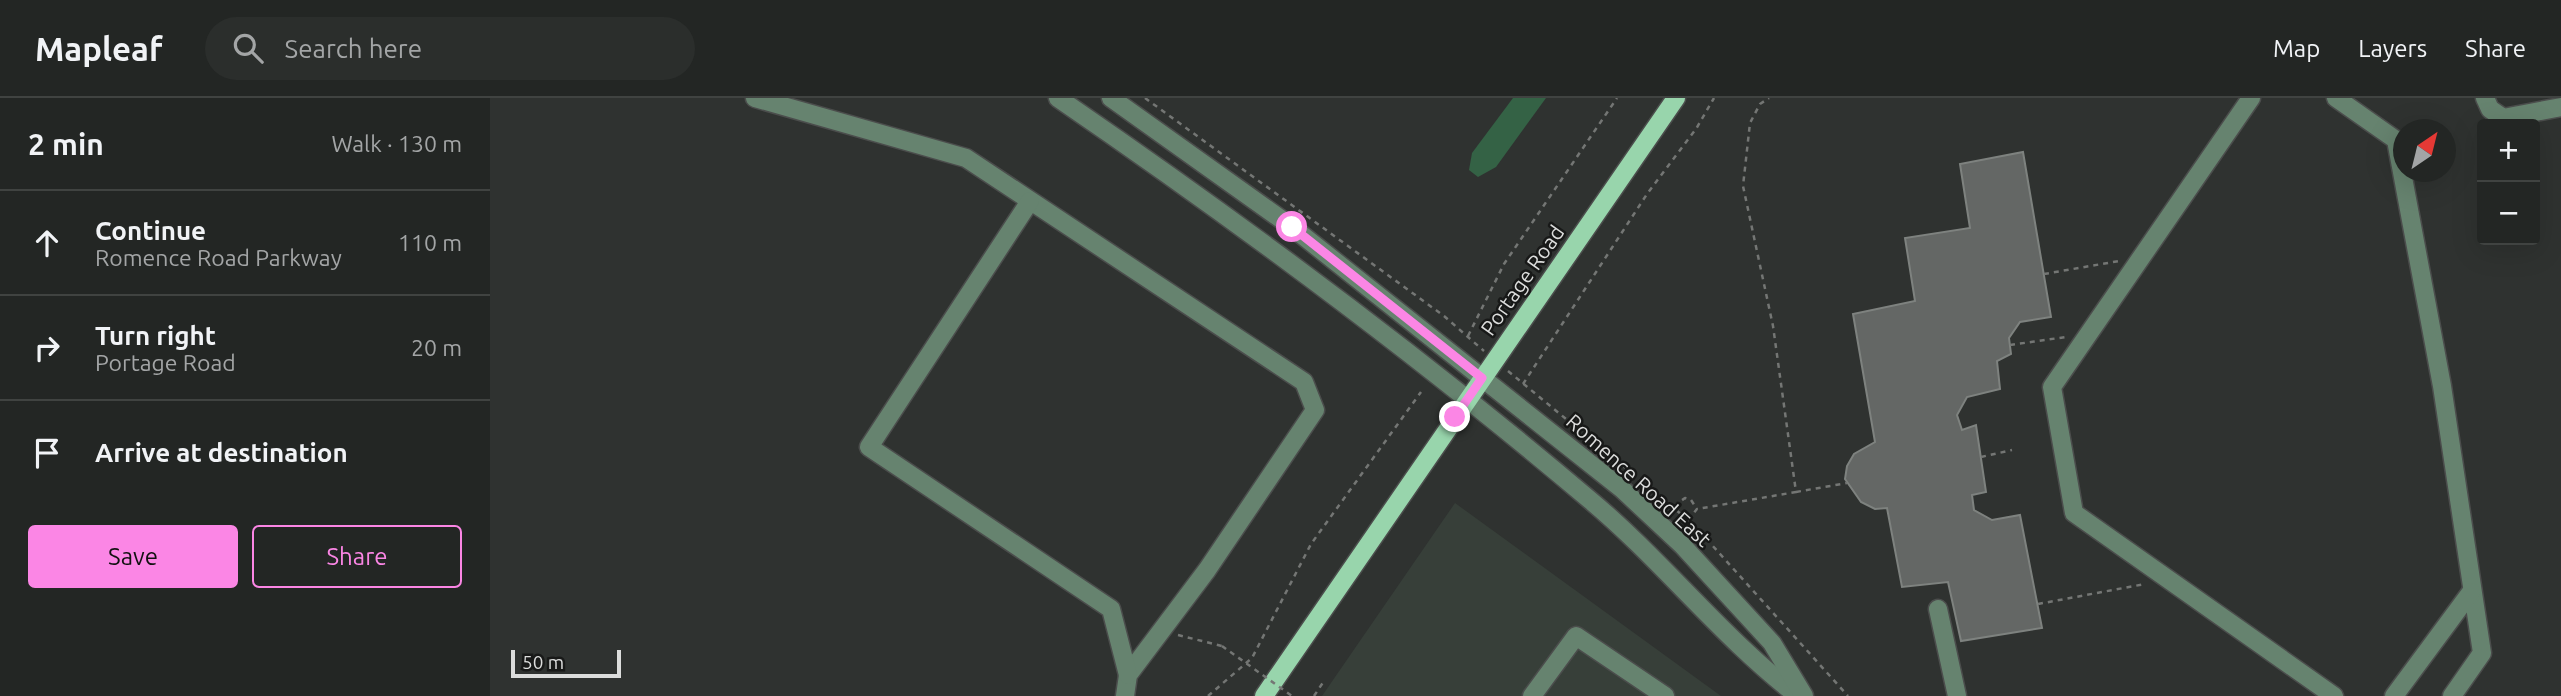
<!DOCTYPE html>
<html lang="en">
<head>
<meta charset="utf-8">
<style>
  :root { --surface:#232624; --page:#2b2e2c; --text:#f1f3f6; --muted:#a3a5a6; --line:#404341; --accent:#fb86e5 }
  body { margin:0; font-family:Ubuntu,sans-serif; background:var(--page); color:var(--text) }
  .controls { position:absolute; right:21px; top:21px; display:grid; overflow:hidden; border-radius:7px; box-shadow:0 7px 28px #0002 }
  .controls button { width:63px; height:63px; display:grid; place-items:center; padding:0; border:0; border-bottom:2px solid var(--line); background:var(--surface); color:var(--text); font:35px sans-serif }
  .compass { position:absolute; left:1903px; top:21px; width:63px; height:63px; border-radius:50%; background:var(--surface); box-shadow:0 7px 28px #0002; rotate:35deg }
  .scale { position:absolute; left:21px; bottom:18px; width:110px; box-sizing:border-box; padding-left:7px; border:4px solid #dcdddc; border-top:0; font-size:19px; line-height:24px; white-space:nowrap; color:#dcdddc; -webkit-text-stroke:5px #181918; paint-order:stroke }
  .stop { position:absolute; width:21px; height:21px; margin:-16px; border:5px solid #fb86e5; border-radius:50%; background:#fff }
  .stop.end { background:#fb86e5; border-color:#fff; box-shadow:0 2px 7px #0008 }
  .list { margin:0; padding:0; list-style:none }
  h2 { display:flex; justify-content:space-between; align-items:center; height:91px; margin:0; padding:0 28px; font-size:30px }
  h2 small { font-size:23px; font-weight:400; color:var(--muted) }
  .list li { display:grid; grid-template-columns:46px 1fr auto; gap:21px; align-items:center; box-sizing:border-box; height:105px; padding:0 28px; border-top:2px solid var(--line) }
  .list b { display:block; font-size:26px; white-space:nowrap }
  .list p { margin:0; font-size:23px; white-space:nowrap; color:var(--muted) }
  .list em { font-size:23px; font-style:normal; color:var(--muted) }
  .actions { display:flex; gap:14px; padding:21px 28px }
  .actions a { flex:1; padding:16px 0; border:2px solid var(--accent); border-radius:7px; text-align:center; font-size:24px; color:var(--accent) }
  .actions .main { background:var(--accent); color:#111 }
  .icon { flex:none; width:38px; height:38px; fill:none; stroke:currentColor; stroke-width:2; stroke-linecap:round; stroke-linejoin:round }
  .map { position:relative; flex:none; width:2071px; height:598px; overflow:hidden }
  header { display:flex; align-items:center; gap:42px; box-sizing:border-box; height:98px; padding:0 35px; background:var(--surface); border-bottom:2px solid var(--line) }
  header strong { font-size:33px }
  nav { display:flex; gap:38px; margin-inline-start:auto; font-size:24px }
  .search { width:490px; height:63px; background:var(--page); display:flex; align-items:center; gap:18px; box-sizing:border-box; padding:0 24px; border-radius:38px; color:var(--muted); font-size:26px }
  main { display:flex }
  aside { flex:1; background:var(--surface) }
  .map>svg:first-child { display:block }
</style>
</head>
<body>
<header>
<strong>Mapleaf</strong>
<div class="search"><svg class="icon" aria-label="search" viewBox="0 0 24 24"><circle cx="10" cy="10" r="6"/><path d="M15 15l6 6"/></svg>Search here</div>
<nav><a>Map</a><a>Layers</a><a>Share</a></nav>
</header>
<main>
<aside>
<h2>2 min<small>Walk · 130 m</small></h2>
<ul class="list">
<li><svg class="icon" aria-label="ahead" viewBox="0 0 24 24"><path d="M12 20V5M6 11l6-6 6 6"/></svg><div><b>Continue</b><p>Romence Road Parkway</p></div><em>110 m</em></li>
<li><svg class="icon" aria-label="right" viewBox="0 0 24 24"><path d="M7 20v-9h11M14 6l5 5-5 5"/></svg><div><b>Turn right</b><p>Portage Road</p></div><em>20 m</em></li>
<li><svg class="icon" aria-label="arrive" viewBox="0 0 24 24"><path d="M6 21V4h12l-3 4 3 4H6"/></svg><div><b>Arrive at destination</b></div></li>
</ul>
<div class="actions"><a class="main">Save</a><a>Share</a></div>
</aside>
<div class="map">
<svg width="2071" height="598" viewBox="0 0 2071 598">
  <rect width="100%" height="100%" fill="#2f3230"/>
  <!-- built -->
  <path fill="#373f39" d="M965,405L1231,598H832Z"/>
  <!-- green -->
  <path fill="#346245" d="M1023,0H1056L1006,69L988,79L979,72L982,55Z"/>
  <!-- building -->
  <path fill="#646765" stroke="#7e827f" stroke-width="2" d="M1533,54L1561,219L1530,224L1519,240L1521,256L1507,263L1510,291L1477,299L1467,317L1472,332L1486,327L1496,394L1482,397L1484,412L1502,422L1530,417L1552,530L1471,543L1458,484L1412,489L1397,410L1385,411L1371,404L1355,381L1357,368L1364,356L1385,344L1363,216L1425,203L1415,140L1480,130L1470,66Z"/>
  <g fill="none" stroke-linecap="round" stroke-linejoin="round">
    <!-- minor casing -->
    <g stroke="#4b4d4c" stroke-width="21">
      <g id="minor">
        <path d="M265,0L476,60L814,284L825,312L717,472L638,577L635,598"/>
        <path d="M568,0C752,126 930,258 1100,402C1173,463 1232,540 1308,598"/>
        <path d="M621,0L802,129L1132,391L1192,447L1282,545L1314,598"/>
        <path d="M1761,0L1562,289L1584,415L1844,598"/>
        <path d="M1846,0L1906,42L1952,288L1992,555L1962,598"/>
        <path d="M1995,0L2000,11L2013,20L2071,9"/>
        <path d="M540,103L379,349L621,511L638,577"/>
        <path d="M1448,511L1467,598"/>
        <path d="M1042,598L1086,538L1175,598"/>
        <path d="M1904,598L1981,494"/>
      </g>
    </g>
    <!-- major casing -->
    <g stroke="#4b4d4c" stroke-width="21">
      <path id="major" d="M774,598L1186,0"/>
    </g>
    <!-- path -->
    <g stroke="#747674" stroke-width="2.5" stroke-dasharray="5 5" stroke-linecap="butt">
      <path d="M655,0L954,218L994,253"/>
      <path d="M1554,176L1629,163"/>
      <path d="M978,238L1014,166L1127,0"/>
      <path d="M1520,247L1576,239"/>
      <path d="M1018,273L1203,426L1358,598"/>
      <path d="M1033,286L1157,96L1206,31L1224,0"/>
      <path d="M1491,359L1522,352"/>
      <path d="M1306,394L1357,385"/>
      <path d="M1184,408L1195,400L1201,402L1207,411"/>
      <path d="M1198,422L1207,411L1306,394L1283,228L1253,88L1260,25L1270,6L1279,0"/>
      <path d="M1548,506L1655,486"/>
      <path d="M688,537L732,548"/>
      <path d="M718,598L762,560L821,446L931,294"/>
      <path d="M824,598L834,583"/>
    </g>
    <!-- minor -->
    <use href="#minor" stroke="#66836f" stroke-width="18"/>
    <!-- major -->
    <use href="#major" stroke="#98d5ac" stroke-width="18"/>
    <!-- path-bridge -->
    <path stroke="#747674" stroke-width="2.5" stroke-dasharray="5 5" stroke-linecap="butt" d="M732,548L802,598"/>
  </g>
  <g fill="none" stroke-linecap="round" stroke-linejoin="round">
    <!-- route -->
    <path stroke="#fb86e5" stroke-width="9" d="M802,129L992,280L965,319"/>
  </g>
  <g text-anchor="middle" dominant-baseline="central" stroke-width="5" stroke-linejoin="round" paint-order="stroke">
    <!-- street labels -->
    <g font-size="21" fill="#dcdddc" stroke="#181918">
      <text transform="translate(1032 182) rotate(-55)">Portage Road</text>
      <text transform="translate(1149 382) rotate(42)">Romence Road East</text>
    </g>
  </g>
</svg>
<div class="controls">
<button>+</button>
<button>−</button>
</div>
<svg class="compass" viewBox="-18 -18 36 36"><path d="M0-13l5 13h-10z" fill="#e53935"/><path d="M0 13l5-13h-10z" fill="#a3a5a6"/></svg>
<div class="scale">50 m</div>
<div class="stop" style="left:802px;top:129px"></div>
<div class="stop end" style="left:965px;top:319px"></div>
</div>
</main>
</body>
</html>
